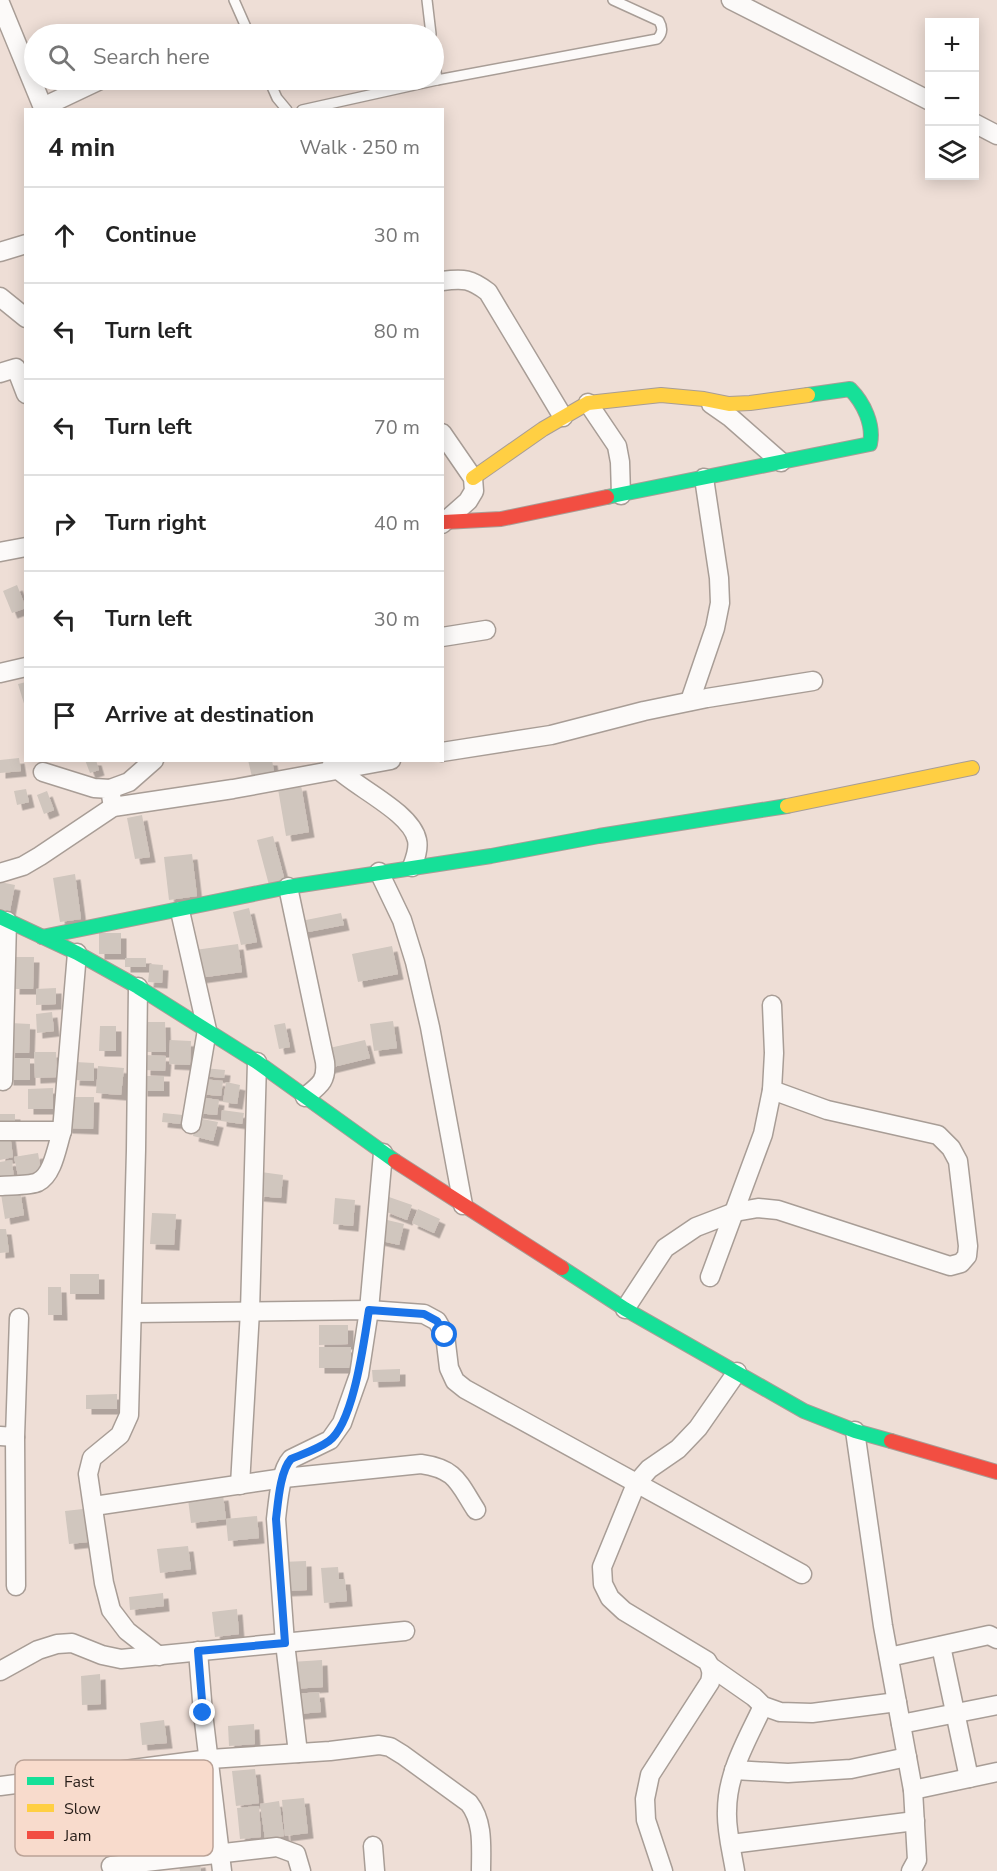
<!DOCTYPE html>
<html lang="en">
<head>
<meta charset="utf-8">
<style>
  :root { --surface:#fff; --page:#f6f6f6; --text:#222; --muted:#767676; --line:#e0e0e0 }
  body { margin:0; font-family:"Nunito Sans",sans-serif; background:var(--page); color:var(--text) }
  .controls { position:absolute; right:18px; top:18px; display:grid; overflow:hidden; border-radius:0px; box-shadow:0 3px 15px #0003 }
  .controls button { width:54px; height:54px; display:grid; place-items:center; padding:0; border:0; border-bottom:2px solid var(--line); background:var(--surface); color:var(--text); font:30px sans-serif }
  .stop { position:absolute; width:18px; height:18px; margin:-14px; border:4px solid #1a73e8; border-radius:50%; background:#fff }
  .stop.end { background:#1a73e8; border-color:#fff; box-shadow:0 2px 6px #0008 }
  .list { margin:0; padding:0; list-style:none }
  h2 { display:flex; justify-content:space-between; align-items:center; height:78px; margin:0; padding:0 24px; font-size:26px }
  h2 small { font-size:20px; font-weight:400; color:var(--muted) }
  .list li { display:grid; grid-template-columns:39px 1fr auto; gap:18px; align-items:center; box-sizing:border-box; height:96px; padding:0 24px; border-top:2px solid var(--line) }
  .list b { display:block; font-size:22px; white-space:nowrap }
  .list em { font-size:20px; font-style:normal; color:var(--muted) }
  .icon { flex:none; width:33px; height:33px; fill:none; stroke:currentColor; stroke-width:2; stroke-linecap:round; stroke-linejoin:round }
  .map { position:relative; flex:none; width:997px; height:1871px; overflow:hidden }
  .search { position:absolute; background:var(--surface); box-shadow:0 3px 15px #0003; left:24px; top:24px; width:420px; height:66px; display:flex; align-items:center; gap:15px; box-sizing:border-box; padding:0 21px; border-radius:33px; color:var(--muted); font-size:22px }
  .panel { position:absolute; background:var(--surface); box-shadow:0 3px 15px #0003; left:24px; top:108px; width:420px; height:654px; border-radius:0px }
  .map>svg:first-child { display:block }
</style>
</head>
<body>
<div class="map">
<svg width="997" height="1871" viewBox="0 0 997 1871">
  <defs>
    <filter id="shadow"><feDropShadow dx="5.5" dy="5.5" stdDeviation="0" flood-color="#0004"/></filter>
  </defs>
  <rect width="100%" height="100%" fill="#eeded6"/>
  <!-- building -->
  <g fill="#d0c6be" filter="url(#shadow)">
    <path d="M17,585L26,608L12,613L3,591Z"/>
    <path d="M26,682V706L25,707L18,684Z"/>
    <path d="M19,758L21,771L0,773V760Z"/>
    <path d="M85,760H96L99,770L90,773Z"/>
    <path d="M248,760H272L274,772L252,777Z"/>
    <path d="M301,785L309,832L286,836L278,789Z"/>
    <path d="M26,789L29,802L17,805L14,791Z"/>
    <path d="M47,791L54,810L44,814L37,795Z"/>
    <path d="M142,815L150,857L135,859L127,818Z"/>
    <path d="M273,836L285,881L269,885L257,840Z"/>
    <path d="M192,854L197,896L169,900L164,857Z"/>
    <path d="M75,874L81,919L60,922L53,878Z"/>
    <path d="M0,882L15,885L10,911L0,909Z"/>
    <path d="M249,908L257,942L241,945L233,912Z"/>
    <path d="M341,913L344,925L303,933L301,921Z"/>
    <rect x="99" y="933" width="22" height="21"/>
    <path d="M238,944L242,972L199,978L195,950Z"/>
    <path d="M392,946L398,974L358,982L352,954Z"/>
    <path d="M15,957H34L33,989H14Z"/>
    <rect x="125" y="958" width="21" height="9"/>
    <path d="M150,964L163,965L162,983L148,982Z"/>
    <path d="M56,988V1004L36,1005V989Z"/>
    <path d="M52,1012L54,1031L37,1033L36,1014Z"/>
    <path d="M393,1021L397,1048L374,1051L370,1024Z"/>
    <path d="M146,1022H165L166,1052H146Z"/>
    <path d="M10,1023L30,1024L29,1053H9Z"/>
    <path d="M285,1023L290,1047L279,1049L274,1025Z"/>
    <path d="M100,1026H116V1051H99Z"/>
    <path d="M170,1040L191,1041L190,1065L169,1064Z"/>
    <path d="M365,1040L370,1058L329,1068L325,1049Z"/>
    <path d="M34,1052H56L57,1077L35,1078Z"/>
    <path d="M145,1055L166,1056L165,1071L145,1070Z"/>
    <rect x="8" y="1058" width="22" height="22"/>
    <path d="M75,1062L94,1063V1081L74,1080Z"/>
    <path d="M98,1066L124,1068L121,1095L96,1093Z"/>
    <path d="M204,1068L225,1070L224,1078L203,1076Z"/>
    <rect x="142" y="1076" width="22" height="15"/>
    <path d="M202,1079L223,1081L221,1096L200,1094Z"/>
    <path d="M226,1082L240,1085L237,1104L223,1102Z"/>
    <path d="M53,1088V1109H28V1089Z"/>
    <path d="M67,1097H94L93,1129L67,1128Z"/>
    <path d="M199,1097L219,1100L217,1115L197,1113Z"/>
    <path d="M222,1110L244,1113L242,1124L221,1121Z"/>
    <path d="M163,1113L183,1115L182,1124L162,1122Z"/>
    <rect x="0" y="1114" width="15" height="12"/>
    <path d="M197,1118L218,1122L213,1141L193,1136Z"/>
    <path d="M10,1134L13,1157L0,1160V1135Z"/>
    <path d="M38,1153L42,1176L19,1180L14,1157Z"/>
    <path d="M12,1160L14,1180L0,1181V1162Z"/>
    <path d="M261,1172L283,1175L281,1198L258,1196Z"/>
    <path d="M20,1191L24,1215L5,1219L1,1194Z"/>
    <path d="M389,1197L412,1205L407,1220L384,1211Z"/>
    <path d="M335,1198L355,1200L353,1226L333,1224Z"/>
    <path d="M418,1209L440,1219L434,1233L412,1223Z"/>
    <path d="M152,1213L176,1214L174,1245L150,1244Z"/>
    <path d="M383,1219L404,1224L399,1245L378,1240Z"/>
    <path d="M0,1229H6L9,1252L0,1253Z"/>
    <rect x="70" y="1274" width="29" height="20"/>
    <path d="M48,1287H61L62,1315H48Z"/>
    <path d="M319,1325H348V1344L319,1345Z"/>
    <rect x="319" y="1347" width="32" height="21"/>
    <path d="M400,1369V1381L373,1382L372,1370Z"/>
    <path d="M117,1394V1409H86V1395Z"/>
    <path d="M223,1495L226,1519L191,1523L188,1499Z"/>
    <path d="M83,1509L88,1542L69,1544L65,1511Z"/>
    <path d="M257,1516L259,1538L228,1541L226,1519Z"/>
    <path d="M188,1546L191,1569L160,1573L157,1549Z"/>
    <path d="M306,1561L307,1590L282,1591V1562Z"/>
    <path d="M338,1567L339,1579H345L347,1601L324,1603L321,1568Z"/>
    <path d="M163,1593L164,1606L130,1610L129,1597Z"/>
    <path d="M237,1609L239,1634L215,1637L212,1612Z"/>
    <path d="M322,1660L323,1687L292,1689L291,1662Z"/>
    <path d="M100,1674L101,1704L82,1705L81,1676Z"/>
    <path d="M319,1692L321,1712L298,1714L296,1694Z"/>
    <path d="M164,1720L167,1743L142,1745L140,1723Z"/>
    <path d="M254,1724L255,1744L229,1746L228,1726Z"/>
    <path d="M255,1769L259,1803L236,1806L232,1771Z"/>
    <path d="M304,1798L308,1833L285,1836L282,1800Z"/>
    <path d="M279,1801L284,1836L265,1839L260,1804Z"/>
    <path d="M212,1803L216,1840L195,1843L190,1806Z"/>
    <path d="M259,1806L261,1837L240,1839L237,1808Z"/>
    <path d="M200,1862L201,1871H180L179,1865Z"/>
  </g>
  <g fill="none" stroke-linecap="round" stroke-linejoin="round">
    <!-- lane casing -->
    <g stroke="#a89d96" stroke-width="12">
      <g id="lane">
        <path d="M234,0L249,34"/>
        <path d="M427,0L431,34"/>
        <path d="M434,54L437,80"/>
        <path d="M269,80L277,98L287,110"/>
        <path d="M302,110L437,80L657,39C663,33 663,28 659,21L613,0"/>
      </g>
    </g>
    <!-- street casing -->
    <g stroke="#a89d96" stroke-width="21">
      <g id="street">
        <path d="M731,0L930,101"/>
        <path d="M0,3L44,110"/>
        <path d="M43,107L100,80"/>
        <path d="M974,123L997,135"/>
        <path d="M0,252L26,244"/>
        <path d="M442,281C464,278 471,279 488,292L563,417"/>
        <path d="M0,297L26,318"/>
        <path d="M0,373L16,368L26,394"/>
        <path d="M588,403L617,446L620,462L621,495"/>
        <path d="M711,404L731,418L781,462"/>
        <path d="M442,433L473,478L474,491L468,501L442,524"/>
        <path d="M0,552L26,547"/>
        <path d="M442,637L486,630"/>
        <path d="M0,673L26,667"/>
        <path d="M690,701L715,628L720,603L719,578L704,478"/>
        <path d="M442,752L551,735L644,711L707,698L813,681"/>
        <path d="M332,764C352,786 411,811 417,840C419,849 415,859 412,867"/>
        <path d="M43,772L94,788L110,789L113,807"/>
        <path d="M110,789L129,782L154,760"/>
        <path d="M379,872L402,920L415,962L430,1027L463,1205"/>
        <path d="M0,873L23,866L40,856L113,807L233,789L391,760"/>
        <path d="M288,887L325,1062C327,1081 320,1085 305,1097"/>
        <path d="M180,911L207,1030L191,1124"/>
        <path d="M138,987L136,1150L129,1415L120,1435L92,1458L88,1474L104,1583L111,1610L127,1631L159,1656"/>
        <path d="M3,1081L7,921"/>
        <path d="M0,1131H62C57,1146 53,1175 38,1182C30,1186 10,1185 0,1186"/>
        <path d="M62,1131L77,953"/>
        <path d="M710,1277L763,1134L772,1090L774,1053L772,1005"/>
        <path d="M625,1309L665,1248L696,1227L735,1212L758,1208L778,1210L950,1266L961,1263L967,1256L968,1246L958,1161L951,1148L938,1135L827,1110L772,1090"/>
        <path d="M133,1313L369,1310L424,1314L437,1321L445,1335L449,1368L455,1381L465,1389L802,1574"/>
        <path d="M855,1431L883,1626L913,1790L917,1860L911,1871"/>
        <path d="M0,1436L15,1437L19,1318"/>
        <path d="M15,1437L16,1586"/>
        <path d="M240,1485L250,1311L257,1062"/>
        <path d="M94,1506L284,1478L421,1464C456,1469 458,1482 476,1510"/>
        <path d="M941,1646L969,1778"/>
        <path d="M198,1651L203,1713L222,1871"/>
        <path d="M889,1657L989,1635L997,1639"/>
        <path d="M711,1667L754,1697L763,1706L780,1712L812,1713L897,1702"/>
        <path d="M0,1671L38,1650L57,1644L72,1643L102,1655L121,1659L405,1631"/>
        <path d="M901,1724L997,1705"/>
        <path d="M298,1753L285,1643L276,1519C278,1503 280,1471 291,1459L330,1440L342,1423L359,1375L369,1310L383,1153"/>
        <path d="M734,1770L788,1773L851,1769L907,1757"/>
        <path d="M0,1786L210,1759L330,1751L379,1745L390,1747L403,1755L469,1803C484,1822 481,1848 481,1871"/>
        <path d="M913,1790L997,1772"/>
        <path d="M731,1844L915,1821"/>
        <path d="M373,1846L375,1871"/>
        <path d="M111,1866L277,1847L296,1854L301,1871"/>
        <path d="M663,1871L646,1820L645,1799L650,1775L710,1682C712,1674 712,1669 707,1661L624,1611L610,1598L603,1584L602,1567L636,1484L649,1469L678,1449L698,1428L737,1372"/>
        <path d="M735,1871C732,1852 726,1830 727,1811C727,1773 747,1740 763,1706"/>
      </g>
    </g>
    <!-- fast casing -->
    <g stroke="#a89d96" stroke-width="16">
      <g id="fast">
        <path d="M607,497L870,444C874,425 864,403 850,389L808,395"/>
        <path d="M0,917L77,953L138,987L257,1062L395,1161"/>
        <path d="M42,937L288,887L491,856L599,836L787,806"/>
        <path d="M562,1268L625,1309L804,1411L855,1431L891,1441"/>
      </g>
    </g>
    <!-- slow casing -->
    <g stroke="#a89d96" stroke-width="16">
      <g id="slow">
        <path d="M473,478L543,429L588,403L661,395L704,399L729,404L750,403L808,395"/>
        <path d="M787,806L972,768"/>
      </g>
    </g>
    <!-- jam casing -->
    <g stroke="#a89d96" stroke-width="16">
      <g id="jam">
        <path d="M444,522L501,519L607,497"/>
        <path d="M395,1161L562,1268"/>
        <path d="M891,1441L997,1472"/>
      </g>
    </g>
    <!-- lane -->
    <use href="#lane" stroke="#fcfaf9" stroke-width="9"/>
    <!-- street -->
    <use href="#street" stroke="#fcfaf9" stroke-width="18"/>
    <!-- fast -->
    <use href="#fast" stroke="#16e098" stroke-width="14"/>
    <!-- slow -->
    <use href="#slow" stroke="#ffcf43" stroke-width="14"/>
    <!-- jam -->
    <use href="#jam" stroke="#f24e42" stroke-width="14"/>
  </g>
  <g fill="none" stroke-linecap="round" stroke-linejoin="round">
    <!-- route -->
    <path stroke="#1a73e8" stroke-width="8" d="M203,1713L198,1651L285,1643L276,1519C278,1503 280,1471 291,1459C303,1454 318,1449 329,1441C354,1423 364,1340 369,1310L424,1314L437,1321L445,1335"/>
  </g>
  <!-- legend -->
  <rect x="15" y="1760" width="198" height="96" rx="9" fill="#f8dbcc" stroke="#baa296" stroke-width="1.5"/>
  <rect x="27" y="1777" width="27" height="8" fill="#16e098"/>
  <rect x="27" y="1804" width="27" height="8" fill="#ffcf43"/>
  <rect x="27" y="1831" width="27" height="8" fill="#f24e42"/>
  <g font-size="16" fill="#281e19">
    <text x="64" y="1787">Fast</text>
    <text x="64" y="1814">Slow</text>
    <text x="64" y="1841">Jam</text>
  </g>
</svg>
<div class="controls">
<button>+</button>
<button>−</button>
<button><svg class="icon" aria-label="layers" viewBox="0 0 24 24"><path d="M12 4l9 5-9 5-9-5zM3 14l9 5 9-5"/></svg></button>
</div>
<div class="stop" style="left:445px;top:1335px"></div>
<div class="stop end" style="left:203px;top:1713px"></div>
<div class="search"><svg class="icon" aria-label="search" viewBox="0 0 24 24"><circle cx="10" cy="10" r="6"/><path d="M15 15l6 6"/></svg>Search here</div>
<section class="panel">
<h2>4 min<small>Walk · 250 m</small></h2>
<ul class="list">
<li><svg class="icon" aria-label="ahead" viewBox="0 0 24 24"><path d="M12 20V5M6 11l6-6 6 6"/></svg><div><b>Continue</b></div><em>30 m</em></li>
<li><svg class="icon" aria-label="left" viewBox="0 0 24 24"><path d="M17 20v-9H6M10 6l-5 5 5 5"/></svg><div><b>Turn left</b></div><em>80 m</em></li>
<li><svg class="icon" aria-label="left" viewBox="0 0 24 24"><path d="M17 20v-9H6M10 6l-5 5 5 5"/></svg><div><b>Turn left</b></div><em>70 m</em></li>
<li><svg class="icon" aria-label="right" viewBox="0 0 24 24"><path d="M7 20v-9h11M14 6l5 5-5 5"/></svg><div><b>Turn right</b></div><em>40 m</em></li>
<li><svg class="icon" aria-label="left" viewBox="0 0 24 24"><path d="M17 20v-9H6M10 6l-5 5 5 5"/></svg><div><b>Turn left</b></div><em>30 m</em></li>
<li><svg class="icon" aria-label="arrive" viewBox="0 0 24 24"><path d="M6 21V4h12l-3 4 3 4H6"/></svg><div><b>Arrive at destination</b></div></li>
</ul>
</section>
</div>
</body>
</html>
